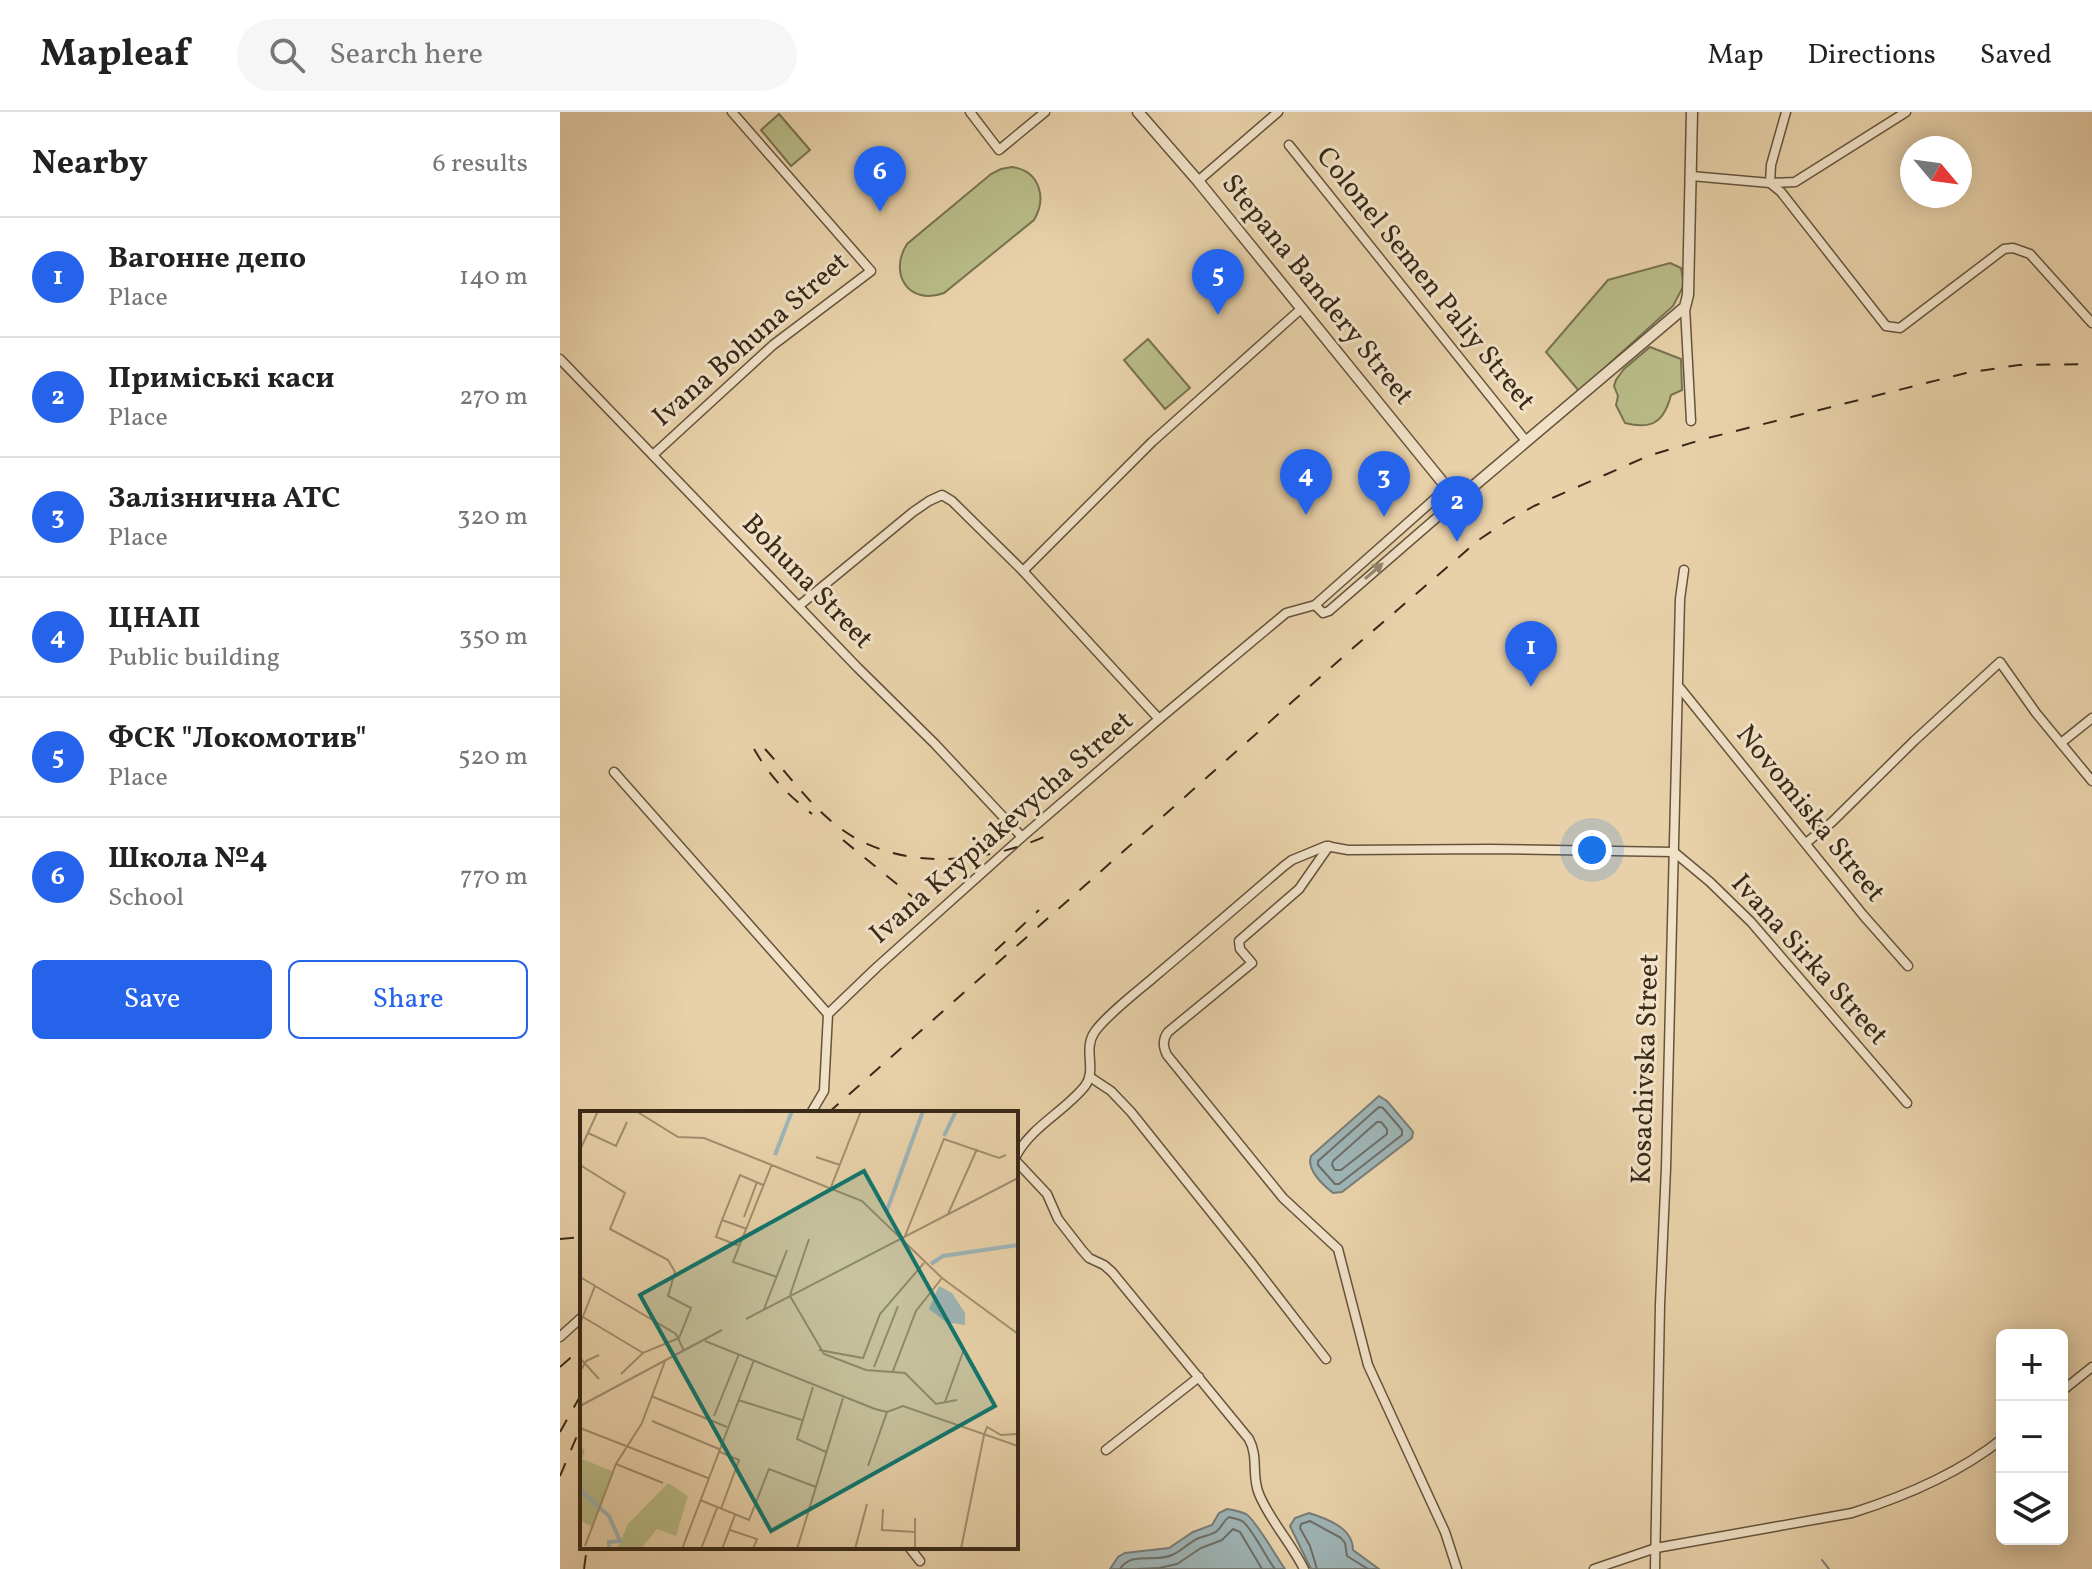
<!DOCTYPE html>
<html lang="en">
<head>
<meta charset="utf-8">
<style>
  :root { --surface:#fff; --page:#f6f6f6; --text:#222; --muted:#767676; --line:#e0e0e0; --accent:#2563eb }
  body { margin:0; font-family:Vollkorn,serif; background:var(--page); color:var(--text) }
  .controls { position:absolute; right:24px; bottom:24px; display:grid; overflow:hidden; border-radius:12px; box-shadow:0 4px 20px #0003 }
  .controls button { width:72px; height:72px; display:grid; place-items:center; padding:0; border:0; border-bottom:2px solid var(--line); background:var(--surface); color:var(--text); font:40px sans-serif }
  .compass { position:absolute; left:1340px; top:24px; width:72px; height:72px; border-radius:50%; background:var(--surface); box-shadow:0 4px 20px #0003; rotate:119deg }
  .you { position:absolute; left:1032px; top:738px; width:28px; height:28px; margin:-20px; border:6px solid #fff; border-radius:50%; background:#1a73e8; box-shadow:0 0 0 12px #1a73e833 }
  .badge { display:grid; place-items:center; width:52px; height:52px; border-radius:50%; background:var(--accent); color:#fff; font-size:26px; font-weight:700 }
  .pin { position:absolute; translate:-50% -66px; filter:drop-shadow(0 2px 4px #0008) }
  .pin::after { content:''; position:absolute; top:42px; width:28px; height:24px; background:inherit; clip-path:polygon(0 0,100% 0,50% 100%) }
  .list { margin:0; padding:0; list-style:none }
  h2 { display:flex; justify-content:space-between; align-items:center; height:104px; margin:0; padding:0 32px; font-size:34px }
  h2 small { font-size:26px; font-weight:400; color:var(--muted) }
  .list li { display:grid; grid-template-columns:52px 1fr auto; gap:24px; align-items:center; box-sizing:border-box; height:120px; padding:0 32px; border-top:2px solid var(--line) }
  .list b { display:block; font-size:30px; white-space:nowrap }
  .list p { margin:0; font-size:26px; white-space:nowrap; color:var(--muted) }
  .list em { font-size:26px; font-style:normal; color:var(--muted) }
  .actions { display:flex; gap:16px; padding:24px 32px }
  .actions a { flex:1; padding:18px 0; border:2px solid var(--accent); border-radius:12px; text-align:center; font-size:28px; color:var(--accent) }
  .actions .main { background:var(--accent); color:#fff }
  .icon { flex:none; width:44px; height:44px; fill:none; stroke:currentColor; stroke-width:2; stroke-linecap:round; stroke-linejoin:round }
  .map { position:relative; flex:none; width:1532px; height:1457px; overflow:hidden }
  header { display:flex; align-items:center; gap:48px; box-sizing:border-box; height:112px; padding:0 40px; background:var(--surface); border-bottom:2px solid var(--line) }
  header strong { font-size:38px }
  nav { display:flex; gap:44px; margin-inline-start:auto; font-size:28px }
  .search { width:560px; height:72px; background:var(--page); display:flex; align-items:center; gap:20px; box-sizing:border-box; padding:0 28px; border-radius:44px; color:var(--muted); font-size:30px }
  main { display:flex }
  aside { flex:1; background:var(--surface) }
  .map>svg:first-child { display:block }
</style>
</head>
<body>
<header>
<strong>Mapleaf</strong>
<div class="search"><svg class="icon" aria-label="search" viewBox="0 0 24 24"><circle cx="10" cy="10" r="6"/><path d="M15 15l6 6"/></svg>Search here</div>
<nav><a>Map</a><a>Directions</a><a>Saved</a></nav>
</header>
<main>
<aside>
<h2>Nearby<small>6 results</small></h2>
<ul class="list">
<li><span class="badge">1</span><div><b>Вагонне депо</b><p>Place</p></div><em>140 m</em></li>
<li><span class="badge">2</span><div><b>Приміські каси</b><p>Place</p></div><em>270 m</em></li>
<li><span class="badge">3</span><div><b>Залізнична АТС</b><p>Place</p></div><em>320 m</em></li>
<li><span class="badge">4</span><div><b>ЦНАП</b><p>Public building</p></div><em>350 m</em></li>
<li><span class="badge">5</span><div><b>ФСК &quot;Локомотив&quot;</b><p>Place</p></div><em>520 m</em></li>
<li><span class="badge">6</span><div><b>Школа №4</b><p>School</p></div><em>770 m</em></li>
</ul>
<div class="actions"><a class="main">Save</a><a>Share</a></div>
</aside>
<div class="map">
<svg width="1532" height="1457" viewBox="0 0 1532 1457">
  <rect width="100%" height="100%" fill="#e8d1a9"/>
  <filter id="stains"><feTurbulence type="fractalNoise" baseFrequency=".0025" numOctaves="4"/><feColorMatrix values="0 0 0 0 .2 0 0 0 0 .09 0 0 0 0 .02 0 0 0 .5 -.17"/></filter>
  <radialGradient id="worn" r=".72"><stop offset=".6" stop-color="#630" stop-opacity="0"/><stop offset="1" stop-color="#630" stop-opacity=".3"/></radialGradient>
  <!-- green -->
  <g fill="#b8bb87" stroke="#787250" stroke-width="2">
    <path d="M219,2L250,38L231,54L201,18Z"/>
    <path d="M452,55C480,59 487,86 474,108L384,181C349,194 328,162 347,132L431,62L441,57Z"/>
    <path d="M1110,151L1121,156L1124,173L1113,194L1019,279L986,240L1048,168Z"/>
    <path d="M588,227L630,276L605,297L564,248Z"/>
    <path d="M1090,235L1121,247L1122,278L1111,283C1104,310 1092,318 1065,311L1056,293L1058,284L1054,274L1056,268L1064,257Z"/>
  </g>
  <!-- water -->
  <g fill="#9eb4b6" stroke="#767c77" stroke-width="2">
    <path d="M819,984L827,989L850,1016L853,1020L852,1026L782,1080L773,1081C763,1073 746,1058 751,1044Z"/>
    <path d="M667,1397C673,1398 680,1399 686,1402C695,1407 717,1446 725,1457H550L558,1445L565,1441L609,1436L633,1420L652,1413L659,1401Z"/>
    <path d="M749,1401C768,1407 793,1416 793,1438L819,1457H751L730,1414L735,1406Z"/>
  </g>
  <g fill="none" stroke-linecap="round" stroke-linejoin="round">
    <!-- shore -->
    <g stroke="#6c6e67" stroke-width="2">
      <path d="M819,995L823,996L842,1018V1023L779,1072H775L758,1053V1049Z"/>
      <path d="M817,1010H821L827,1017V1022L781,1058H775L772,1053L773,1049Z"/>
      <path d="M560,1457C571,1439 595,1451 612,1443C622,1439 629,1430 639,1426C644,1424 652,1423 657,1419C662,1415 663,1409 669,1405C673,1406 678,1407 682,1409C691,1414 706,1446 715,1457"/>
      <path d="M578,1457L599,1456L617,1452L641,1436L662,1428L673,1417L680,1420L702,1457"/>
      <path d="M757,1457L750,1434L740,1416L741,1412L750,1409L781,1426L785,1431L787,1444L808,1457"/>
    </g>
    <!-- stream -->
    <path stroke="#767c77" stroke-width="2" d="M1262,1448L1269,1457"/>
    <!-- minor casing -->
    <g stroke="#65533c" stroke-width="11">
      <g id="minor">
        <path d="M410,0L439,38L485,0"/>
        <path d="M1226,0L1211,53L1210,71L1221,80L1326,214L1340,216L1444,137L1453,136L1470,142L1532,211"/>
        <path d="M729,33L966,329"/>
        <path d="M1131,64L1210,71L1235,70L1346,0"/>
        <path d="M638,69L718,0"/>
        <path d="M1125,195L1131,309"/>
        <path d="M0,247L298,556L375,632L462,725"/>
        <path d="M93,343L213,233L311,159L172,0"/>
        <path d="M463,459L592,330L742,196"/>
        <path d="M240,493L353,400L369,389L382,383L392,389L463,459L599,607"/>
        <path d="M755,493L763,501L769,499L897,388"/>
        <path d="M1120,576L1303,803L1348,854"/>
        <path d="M1501,631L1532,606"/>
        <path d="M54,660L268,902"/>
        <path d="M1246,731L1272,710L1354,629L1440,550L1476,601L1532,669"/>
        <path d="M769,734L739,777L679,829L680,837L692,851L608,920C602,928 603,935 607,943L723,1086L778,1137L808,1253L885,1420L897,1457"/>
        <path d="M1114,740L1150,770L1191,810L1347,991"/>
        <path d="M530,965L551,979L571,1000L691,1150L766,1247"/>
        <path d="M251,1001L264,979L268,902L317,855L462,725L599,607L726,501L755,493L887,376"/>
        <path d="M456,1044C472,1014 504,1000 525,974C537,958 523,938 534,921C544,905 578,879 593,866C637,829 680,792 724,754L732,748L766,734L788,738L930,737L1114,740"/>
        <path d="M456,1049L487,1082L498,1107L522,1138L529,1146L544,1153L552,1160L689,1327C699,1346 691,1363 699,1382C709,1407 731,1431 744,1457"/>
        <path d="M0,1225L22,1205"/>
        <path d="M1502,1279L1532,1255"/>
        <path d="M546,1338L639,1265"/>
        <path d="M349,1435L360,1449"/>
        <path d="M1034,1457L1096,1436L1292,1401C1346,1384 1398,1362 1442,1327"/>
        <path d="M1095,1457L1100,1193L1106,1056L1120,487L1124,458"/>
      </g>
    </g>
    <!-- tertiary casing -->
    <g stroke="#65533c" stroke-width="13">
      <path id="tertiary" d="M578,0L638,69L897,388L1125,195L1128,183L1132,0"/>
    </g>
    <!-- minor -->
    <use href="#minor" stroke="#f0e1c7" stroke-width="8"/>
    <!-- tertiary -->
    <use href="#tertiary" stroke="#f0e1c7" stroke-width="10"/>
    <!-- rail -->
    <g stroke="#392918" stroke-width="2" stroke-dasharray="14 14" stroke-linecap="butt">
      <path d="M194,637C211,666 226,681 252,702"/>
      <path d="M205,637C228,662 249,692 276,713C335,760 422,753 486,724"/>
      <path d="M283,728L360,791"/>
      <path d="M435,839L479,798"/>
      <path d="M268,1001L793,536L920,427L949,408L974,394L1088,344L1144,327L1406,261L1459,253L1532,252"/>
      <path d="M0,1127L22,1125"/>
      <path d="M0,1255L22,1236"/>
      <path d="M0,1320L22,1281"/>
      <path d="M0,1364L22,1312"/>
      <path d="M24,1457L27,1435"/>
    </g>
  </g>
  <!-- one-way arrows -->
  <defs><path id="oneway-solid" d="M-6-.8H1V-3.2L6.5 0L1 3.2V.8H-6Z" transform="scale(2)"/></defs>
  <use fill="#948570" href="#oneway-solid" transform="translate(814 459) rotate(-41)"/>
  <g text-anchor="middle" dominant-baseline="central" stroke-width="6" stroke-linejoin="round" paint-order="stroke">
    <!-- street labels -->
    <g font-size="28" fill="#392918" stroke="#f0e1c7">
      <text transform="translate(865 167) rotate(51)">Colonel Semen Paliy Street</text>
      <text transform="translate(757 178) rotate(51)">Stepana Bandery Street</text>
      <text transform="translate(191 228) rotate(-41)">Ivana Bohuna Street</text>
      <text transform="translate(247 470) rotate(46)">Bohuna Street</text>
      <text transform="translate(1250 702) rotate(51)">Novomiska Street</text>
      <text transform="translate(442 716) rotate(-41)">Ivana Krypiakevycha Street</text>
      <text transform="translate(1249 848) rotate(48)">Ivana Sirka Street</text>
      <text transform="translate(1086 957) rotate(-88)">Kosachivska Street</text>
    </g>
  </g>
  <!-- overview -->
  <g transform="translate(20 999)">
    <rect width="438" height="438" fill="#e8d1a9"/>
    <path d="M0,337L5,339L2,348L32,360L12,416L0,409ZM88,372L108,385L96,425L77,418L61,438H37L48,413Z" fill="#b8bb87"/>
    <path d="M359,175L372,182L385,202V214L366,211L349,198Z" fill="#9eb4b6"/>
    <path fill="none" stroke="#9eb4b6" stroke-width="4" d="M364,25L376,0M195,44L212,0M306,102L343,0M351,153L363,145L438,134M0,379L29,405L40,430L29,431V438"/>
    <path fill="none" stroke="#a28e6f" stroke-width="2" d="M56,0L98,26L124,27L282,90L362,167L438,223M8,22L36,35L47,11M0,39L18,0M236,46L260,54M192,53L153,151L197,166M0,54L45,82L30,118L88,149L95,161L88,185L111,197L99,227L63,242L3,206M251,76L281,0M368,103L397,38M164,106L177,71M142,109L167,118M325,125L364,28L419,47L426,44M160,135L136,126L142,109L160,64L183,74M0,166L96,223L104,240M210,184L229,128M210,185L244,243L286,259L325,262L356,293L377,289M184,198L207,139M166,208L438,67M0,213L15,175M125,230L295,298L307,301L323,295L438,335M239,239L283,247L300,203L344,152M0,247L19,268M294,256L318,195M313,260L336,200L362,167M0,261L6,250L19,244M41,263L63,242M233,276L217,328L246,341M71,285L147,316M158,289L222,309M365,291L383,241M0,295L142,219M134,305L159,243M72,310L139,338M0,317L128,367M404,324L407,316L421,324L438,323M138,340L159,349L141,398M36,353L83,372M288,355L307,301M120,389L169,409L189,358L236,376M303,398L302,419L335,421M150,419L177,428L173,438M5,435L36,353L62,312L85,250M102,438L174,249M121,438L137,397M142,438L155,404M217,438L263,287M275,438L287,393M335,438V407M381,438L404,324"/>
    <path fill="#0f766e" fill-opacity="0.15" stroke="#0f766e" stroke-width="4" d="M284,60L415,295L191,420L60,184Z"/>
    <rect width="438" height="438" fill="none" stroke="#392918" stroke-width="4"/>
  </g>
  <rect width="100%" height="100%" filter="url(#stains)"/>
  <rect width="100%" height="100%" fill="url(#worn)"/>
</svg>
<div class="controls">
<button>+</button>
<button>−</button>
<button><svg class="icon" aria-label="layers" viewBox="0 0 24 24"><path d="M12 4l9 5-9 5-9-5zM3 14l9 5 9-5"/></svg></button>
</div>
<svg class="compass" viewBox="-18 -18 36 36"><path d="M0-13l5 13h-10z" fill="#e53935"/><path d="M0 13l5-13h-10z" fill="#767676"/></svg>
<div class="you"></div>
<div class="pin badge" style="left:971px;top:575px">1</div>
<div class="pin badge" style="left:897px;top:430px">2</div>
<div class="pin badge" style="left:824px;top:405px">3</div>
<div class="pin badge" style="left:746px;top:403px">4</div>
<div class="pin badge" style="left:658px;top:203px">5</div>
<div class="pin badge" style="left:320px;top:100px">6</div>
</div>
</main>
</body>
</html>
